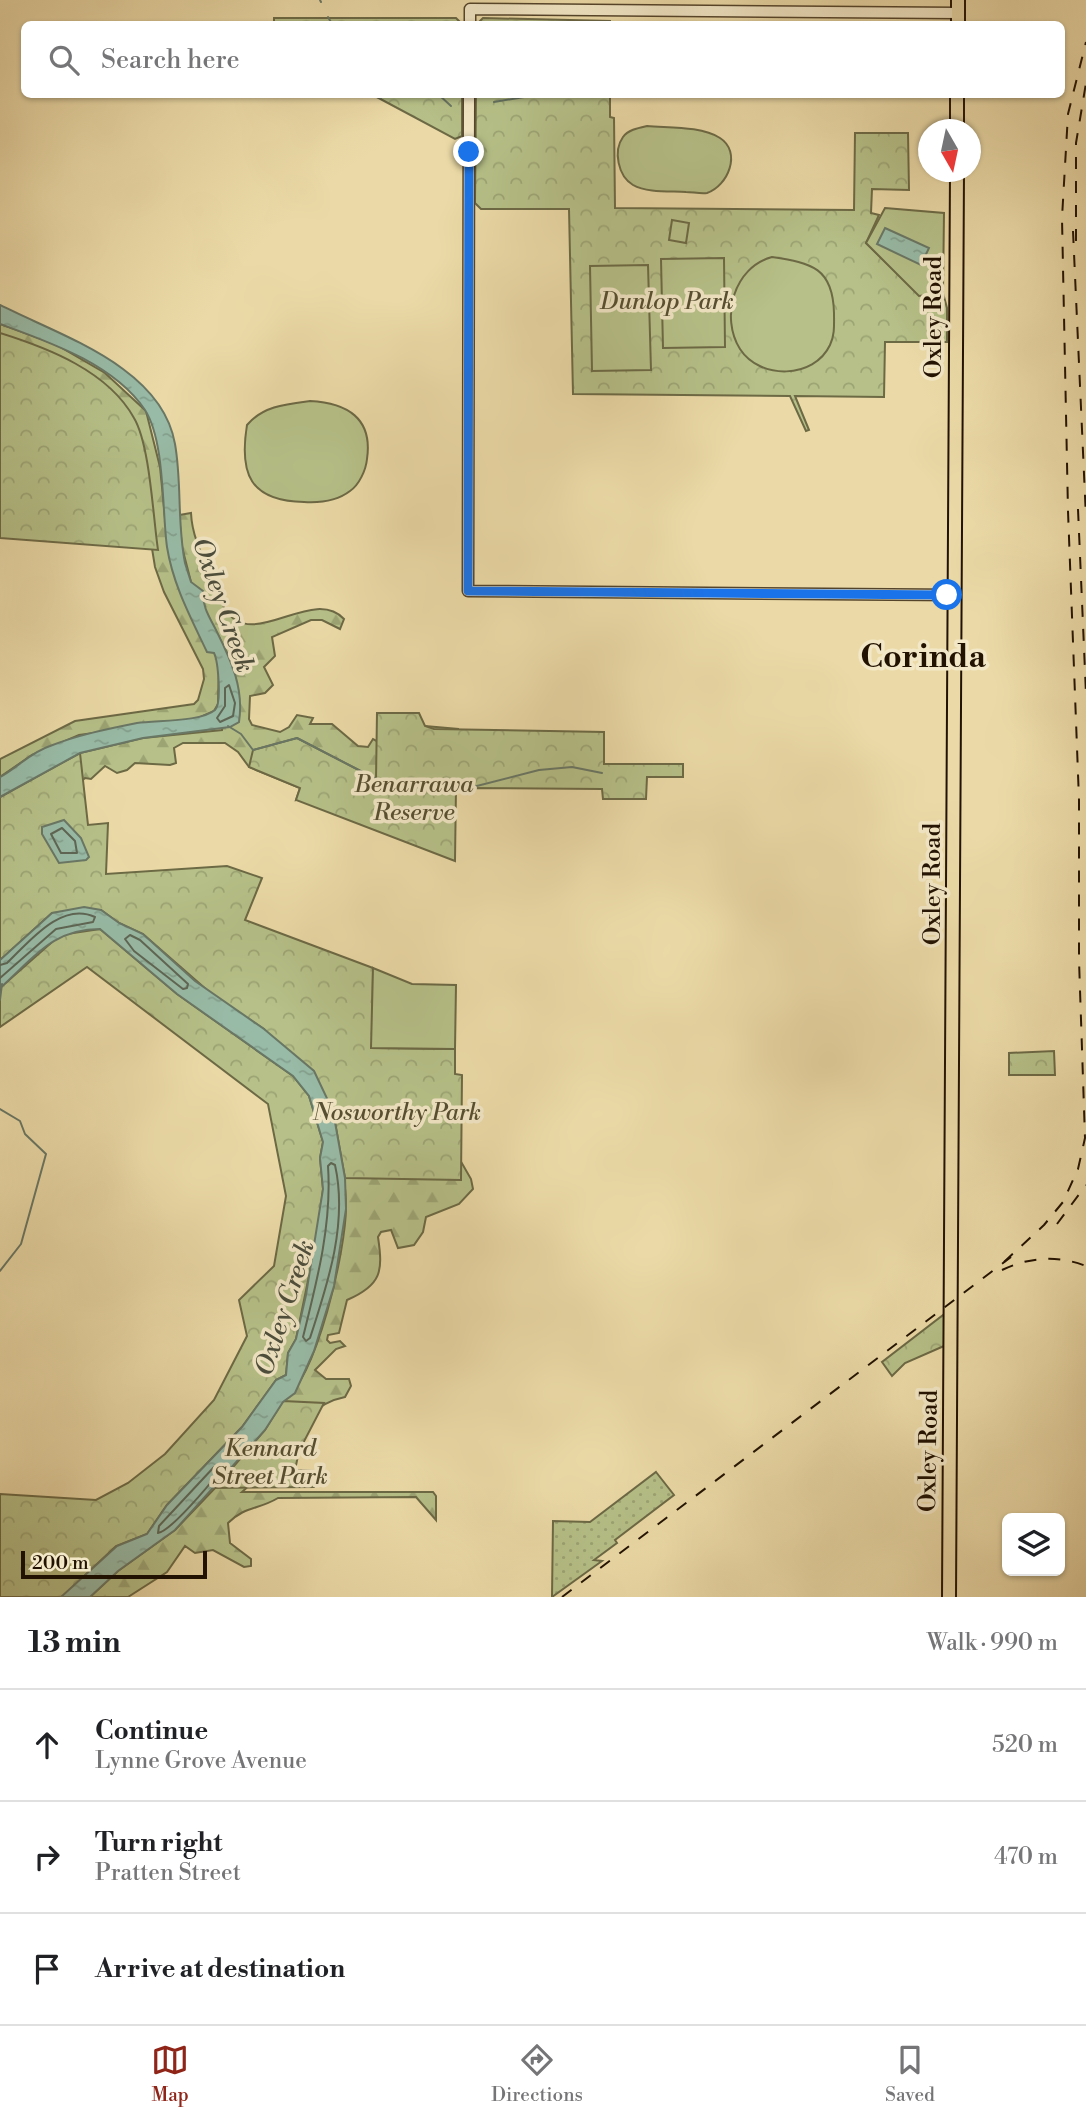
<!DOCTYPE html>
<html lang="en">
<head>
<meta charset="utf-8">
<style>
  :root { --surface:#fff; --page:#f6f6f6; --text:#202124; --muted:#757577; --line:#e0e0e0; --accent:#8f2418 }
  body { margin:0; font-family:"Libre Bodoni",serif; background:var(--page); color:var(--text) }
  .controls { position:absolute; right:21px; bottom:21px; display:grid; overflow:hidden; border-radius:10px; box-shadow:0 2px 5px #0004 }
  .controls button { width:63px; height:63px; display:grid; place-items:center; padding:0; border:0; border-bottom:2px solid var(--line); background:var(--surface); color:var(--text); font:35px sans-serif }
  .compass { position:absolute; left:918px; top:119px; width:63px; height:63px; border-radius:50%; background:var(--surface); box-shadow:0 2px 5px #0004; rotate:171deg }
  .scale { position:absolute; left:21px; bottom:18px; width:186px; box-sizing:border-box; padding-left:7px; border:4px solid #221202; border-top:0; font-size:19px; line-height:24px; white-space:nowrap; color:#221202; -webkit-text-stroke:5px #f2e7c6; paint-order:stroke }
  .stop { position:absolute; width:21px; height:21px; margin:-16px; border:5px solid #1a73e8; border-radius:50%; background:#fff }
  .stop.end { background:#1a73e8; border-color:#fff; box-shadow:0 2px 7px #0008 }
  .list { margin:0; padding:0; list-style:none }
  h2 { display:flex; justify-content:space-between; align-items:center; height:91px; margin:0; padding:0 28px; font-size:30px }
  h2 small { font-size:23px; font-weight:400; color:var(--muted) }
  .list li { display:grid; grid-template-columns:46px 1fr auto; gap:21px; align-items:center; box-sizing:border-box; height:112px; padding:0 28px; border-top:2px solid var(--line) }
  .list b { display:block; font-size:26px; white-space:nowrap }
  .list p { margin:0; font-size:23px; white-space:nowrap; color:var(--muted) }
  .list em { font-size:23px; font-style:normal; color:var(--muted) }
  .icon { flex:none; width:38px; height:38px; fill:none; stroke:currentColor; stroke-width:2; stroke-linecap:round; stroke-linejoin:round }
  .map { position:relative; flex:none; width:1086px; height:1597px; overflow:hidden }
  .search { position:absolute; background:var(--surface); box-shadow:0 2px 5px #0004; left:21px; right:21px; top:21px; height:77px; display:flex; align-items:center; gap:18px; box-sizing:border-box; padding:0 24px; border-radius:10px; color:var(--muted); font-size:26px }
  .sheet { height:427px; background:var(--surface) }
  nav { display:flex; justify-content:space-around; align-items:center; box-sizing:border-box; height:98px; border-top:2px solid var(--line); background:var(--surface); font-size:19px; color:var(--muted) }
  nav a { display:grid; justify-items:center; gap:4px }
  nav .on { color:var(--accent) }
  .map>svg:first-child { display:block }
</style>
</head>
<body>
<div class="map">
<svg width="1086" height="1597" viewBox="0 0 1086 1597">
  <defs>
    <pattern id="grass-dots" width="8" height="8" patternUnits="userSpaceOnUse" patternTransform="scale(1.75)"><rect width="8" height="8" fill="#b6c088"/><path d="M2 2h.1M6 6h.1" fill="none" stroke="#9ca474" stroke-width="1.8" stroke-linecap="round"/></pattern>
    <pattern id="forest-firs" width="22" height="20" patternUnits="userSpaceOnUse" patternTransform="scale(1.75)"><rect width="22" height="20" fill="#b6c088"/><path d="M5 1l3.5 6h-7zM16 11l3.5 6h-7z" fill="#9ca474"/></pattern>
    <pattern id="park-crowns" width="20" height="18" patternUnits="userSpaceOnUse" patternTransform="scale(1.75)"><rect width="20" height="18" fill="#b6c088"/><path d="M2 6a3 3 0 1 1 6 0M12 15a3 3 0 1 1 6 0" fill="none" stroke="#9ca474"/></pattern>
    <pattern id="water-ripples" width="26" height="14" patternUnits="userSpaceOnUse" patternTransform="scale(1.75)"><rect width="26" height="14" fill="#98bba7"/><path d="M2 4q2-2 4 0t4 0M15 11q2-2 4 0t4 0" fill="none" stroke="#83a08e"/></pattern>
  </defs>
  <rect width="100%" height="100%" fill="#ebdaa7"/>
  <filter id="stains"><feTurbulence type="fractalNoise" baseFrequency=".00286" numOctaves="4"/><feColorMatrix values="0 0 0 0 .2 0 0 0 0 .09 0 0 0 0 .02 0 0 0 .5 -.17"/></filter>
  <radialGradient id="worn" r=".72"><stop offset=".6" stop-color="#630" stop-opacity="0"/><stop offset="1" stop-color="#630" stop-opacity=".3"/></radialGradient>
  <!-- grass -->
  <path fill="url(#grass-dots)" stroke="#6c6945" stroke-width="2" d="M656,1472L674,1495L615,1540L617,1543L594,1560L602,1561L552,1597L553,1521L590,1522Z"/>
  <!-- forest -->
  <g fill="url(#forest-firs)" stroke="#6c6945" stroke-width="2">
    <path d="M0,324L55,344L105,373L146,411L160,467L168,548L219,663L218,704L214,711L196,719L79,735L32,755L0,777V759L75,721L194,704L198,700L204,679L203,669L164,592L155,567L149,530L0,373Z"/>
    <path d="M191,513C192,537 203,557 213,579C218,588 220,600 225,609C252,653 312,585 344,619L340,629L322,620H311L272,637L275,656L264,667L273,685L265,693L250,696L249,719L252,725L280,732L289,727L297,715L313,718L310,724H332L358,746L368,747L373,739L386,746L425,726L458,729L457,759L296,800L300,788L249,767L238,752L225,743H183L174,748L176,763L170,765L135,763L127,770L117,773L105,766L91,779L85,778L74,788L0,797L80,753L143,738L222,730L232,663L191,582L182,547L179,515Z"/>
    <path d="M70,889L452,1146L471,1179L473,1189L459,1204L426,1217L423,1232L414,1245L398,1248L391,1230L381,1232L378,1237C383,1271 382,1285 347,1300L339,1333L328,1335L327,1340L330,1343L340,1341L345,1346L336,1349L315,1370L326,1379H349L351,1386L345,1397C297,1406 277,1463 242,1492H433L436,1496V1520L416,1497L278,1498C258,1510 245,1506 228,1523L230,1543L251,1559V1566L244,1567L213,1550L195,1553L185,1546L167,1572L128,1597H90L118,1571L175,1530L215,1488L283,1401C317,1378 346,1249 346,1207C346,1183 341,1161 336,1138L40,923L0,960Z"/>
  </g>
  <!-- park -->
  <g fill="url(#park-crowns)" stroke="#6c6945" stroke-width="2">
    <path d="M274,18H456L462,24H274Z"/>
    <path d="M483,18L610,21V24H477Z"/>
    <path d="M373,95H462V136L455,139Z"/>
    <path d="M476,95H610V117L614,118L615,208L854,210L855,133H908L909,190L872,189L871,213L879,215L866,243L919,295L943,293L947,308V342H885L884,397L795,396L809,430L806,431L790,396L573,394L569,209H481L475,203Z"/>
    <path d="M0,333C48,348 108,371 134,418C150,445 153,517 158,550L0,538Z"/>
    <path d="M377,713H419L425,726L434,729L604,732V764H683V777H647L646,799H603L602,789L456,788L455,861L296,800L300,788L249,767L253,750L297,738L376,779Z"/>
    <path d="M80,753L88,825L108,823L106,874L227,866L262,878L245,920L373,968L372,1048L455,1049V1074L462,1075L461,1180L345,1178L333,1111L264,1029L215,997L143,934L119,923L101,910L52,913L0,960V797Z"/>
    <path d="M100,929L177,994L293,1076L309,1096L323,1142L320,1158L323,1189L318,1232L296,1339L288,1353L286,1375L276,1380L242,1427L167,1505L147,1534L116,1546L62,1597H0V1494L96,1500L128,1483L165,1454L214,1400L247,1336L239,1300L274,1266L286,1196L268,1104L87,967L0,1027V988L60,935Z"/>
    <path d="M1054,1051L1055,1075H1009V1053Z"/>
    <path d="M947,1312L944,1346L905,1363L892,1376L882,1362Z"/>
    <path d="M283,1401L324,1403L299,1451L295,1470L314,1471V1487L215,1488L265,1430Z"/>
  </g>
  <!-- pitch -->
  <g fill="#b6c088" stroke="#6c6945" stroke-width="2">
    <path d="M647,126C669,128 701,126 720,138C742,152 728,186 707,193C701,194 692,192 686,192C670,191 647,193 633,185C618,176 613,151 623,137C628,130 638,128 647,126Z"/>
    <path d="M885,208L944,213L943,293L919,296L866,243Z"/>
    <path d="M672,220L689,223L686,243L669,240Z"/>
    <path d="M772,257C812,263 833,268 834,313C834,324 835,335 830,345C814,379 760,380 740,349C720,317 734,267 772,257Z"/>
    <path d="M724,258L725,347L663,348L661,259Z"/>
    <path d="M648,265L651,370L592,371L590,266Z"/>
    <path d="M310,401C347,403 373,418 367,459C366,470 359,485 350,491C337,501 320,503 304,502C250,501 239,474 247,425C263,406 286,404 310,401Z"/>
    <path d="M373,968L412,984L456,985L455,1049L371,1048Z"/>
  </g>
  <!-- water -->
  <g fill="url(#water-ripples)" stroke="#697765" stroke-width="2">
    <path d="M885,228L929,248L921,265L877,244Z"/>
    <path d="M0,305C61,336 162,367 175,444C182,483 177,524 185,563L191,582L203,591C202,607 210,618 217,632C232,662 244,689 239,722L230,727L143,738L80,753L0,797V777C17,768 31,752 50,746C78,735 107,729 137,723C158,720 201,722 215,710C222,703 218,661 214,653L207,652C191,618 173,585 167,547C162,511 165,441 145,410C114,364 49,342 0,324Z"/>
    <path d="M64,820L81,838L89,857L86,860L59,863L42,834V827Z"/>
    <path d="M84,907L101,910L119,923L143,934L195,981L264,1029L314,1071L333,1111L345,1178L346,1209L334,1286L314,1351L295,1393L283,1402L265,1430L175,1530L118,1571L90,1597H61L117,1546L147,1534L167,1505L242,1427L276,1380L286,1375L288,1353L296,1339L306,1295L323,1189L320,1158L323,1142L309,1096L293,1076L177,994L100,929C52,929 34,958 0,988V960L52,913Z"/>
  </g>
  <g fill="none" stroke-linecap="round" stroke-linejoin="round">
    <!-- shore -->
    <g stroke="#5d6654" stroke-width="2">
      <path d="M229,685L235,703L233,716L220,722L217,718L225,706V688Z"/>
      <path d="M62,828L75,841L77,853H61L51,834Z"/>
      <path d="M130,935L140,940L188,984L187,988L183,989L134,951L125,939Z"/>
      <path d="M0,965L7,963C29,942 61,901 95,917L93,922L56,929L0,978"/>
      <path d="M331,1163L335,1165C348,1223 328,1283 310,1338L306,1341L303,1337C317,1281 332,1224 328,1166Z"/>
      <path d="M214,1467L220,1471C210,1484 171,1531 158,1533L159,1526Z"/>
    </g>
    <!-- stream -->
    <g stroke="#697765" stroke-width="2">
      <path d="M320,0L321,2"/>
      <path d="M328,17L332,24"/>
      <path d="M438,94L451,106"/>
      <path d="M381,98L382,94"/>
      <path d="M494,102L542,94"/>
      <path d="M228,726L241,734L253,750L297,738L378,780L405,788L465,789L539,770L572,767L602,773"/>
      <path d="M0,1000L2,984"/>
      <path d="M0,1109L20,1121L25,1134L46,1154L21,1244L0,1271"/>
    </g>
    <!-- tertiary casing -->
    <g stroke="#54442b" stroke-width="13">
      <g id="tertiary">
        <path d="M470,24V9L958,13"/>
        <path d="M469,94L468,591L955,595"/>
      </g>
    </g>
    <!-- primary casing -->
    <g stroke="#221202" stroke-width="16">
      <g id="primary">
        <path d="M958,24V0"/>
        <path d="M957,130V94"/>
        <path d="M949,1597L957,172"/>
      </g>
    </g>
    <!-- tertiary -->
    <use href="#tertiary" stroke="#f2e7c6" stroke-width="10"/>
    <!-- primary -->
    <use href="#primary" stroke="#ebdaa7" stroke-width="12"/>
    <!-- rail -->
    <g stroke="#221202" stroke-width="2" stroke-dasharray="12 12" stroke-linecap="butt">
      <path d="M1073,231L1086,518"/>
      <path d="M1076,241V143L1086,83"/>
      <path d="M1078,509L1086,694"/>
      <path d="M1057,1224L1086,1185"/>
      <path d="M1004,1262L1044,1225L1063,1202L1078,1169L1085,1138L1079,960V800L1068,511L1062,218L1068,114L1086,42"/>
      <path d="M1002,1270C1029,1257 1058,1255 1086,1266"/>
      <path d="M562,1597L1011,1257"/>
    </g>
  </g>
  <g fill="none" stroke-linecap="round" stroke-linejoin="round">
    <!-- route -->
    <path stroke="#1a73e8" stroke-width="9" d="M469,152L468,591L947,595"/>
  </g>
  <g text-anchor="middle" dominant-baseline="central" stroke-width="7" stroke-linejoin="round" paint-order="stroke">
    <!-- park labels -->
    <g font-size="24" font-style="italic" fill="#564f31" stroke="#f2e7c6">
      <text x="667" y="302">Dunlop Park</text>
      <text x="414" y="785">Benarrawa<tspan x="414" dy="28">Reserve</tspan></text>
      <text x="397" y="1113">Nosworthy Park</text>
      <text x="270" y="1449">Kennard<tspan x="270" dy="28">Street Park</tspan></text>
    </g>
    <!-- street labels -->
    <g font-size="24" fill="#221202" stroke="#f2e7c6">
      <text transform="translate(934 317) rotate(-90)">Oxley Road</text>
      <text transform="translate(933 884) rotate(-90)">Oxley Road</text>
      <text transform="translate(929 1451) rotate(-89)">Oxley Road</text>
    </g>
    <!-- water labels -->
    <g font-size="26" font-style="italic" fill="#4b4d3c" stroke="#f2e7c6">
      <text transform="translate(223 605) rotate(71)">Oxley Creek</text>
      <text transform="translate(285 1308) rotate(-72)">Oxley Creek</text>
    </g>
    <!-- district labels -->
    <g font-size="32" font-weight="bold" fill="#221202" stroke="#f2e7c6">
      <text x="923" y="657">Corinda</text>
    </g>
  </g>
  <rect width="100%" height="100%" filter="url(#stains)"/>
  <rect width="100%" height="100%" fill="url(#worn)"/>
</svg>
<div class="controls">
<button><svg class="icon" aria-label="layers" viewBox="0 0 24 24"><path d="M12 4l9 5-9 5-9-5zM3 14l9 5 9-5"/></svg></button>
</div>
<svg class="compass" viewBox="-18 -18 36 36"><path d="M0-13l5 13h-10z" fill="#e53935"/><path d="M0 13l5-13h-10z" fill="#757577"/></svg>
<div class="scale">200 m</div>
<div class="stop" style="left:947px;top:595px"></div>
<div class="stop end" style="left:469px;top:152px"></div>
<div class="search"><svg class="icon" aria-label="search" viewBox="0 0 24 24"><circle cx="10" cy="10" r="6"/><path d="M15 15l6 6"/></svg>Search here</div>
</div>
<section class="sheet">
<h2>13 min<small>Walk · 990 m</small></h2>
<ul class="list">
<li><svg class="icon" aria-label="ahead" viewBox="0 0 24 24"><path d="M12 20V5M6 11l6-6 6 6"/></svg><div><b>Continue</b><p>Lynne Grove Avenue</p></div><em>520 m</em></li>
<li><svg class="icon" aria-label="right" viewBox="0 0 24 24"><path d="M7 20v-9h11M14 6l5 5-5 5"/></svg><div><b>Turn right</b><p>Pratten Street</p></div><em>470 m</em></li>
<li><svg class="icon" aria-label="arrive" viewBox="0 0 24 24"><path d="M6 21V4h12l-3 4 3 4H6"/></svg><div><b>Arrive at destination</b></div></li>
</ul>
</section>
<nav>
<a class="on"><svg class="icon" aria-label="map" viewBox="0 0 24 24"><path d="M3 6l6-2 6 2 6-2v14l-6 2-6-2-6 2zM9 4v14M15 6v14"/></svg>Map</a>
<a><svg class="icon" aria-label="directions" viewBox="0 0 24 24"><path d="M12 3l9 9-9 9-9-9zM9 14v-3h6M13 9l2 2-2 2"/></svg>Directions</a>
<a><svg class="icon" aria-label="saved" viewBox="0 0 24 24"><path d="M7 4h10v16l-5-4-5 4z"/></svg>Saved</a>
</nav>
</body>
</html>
